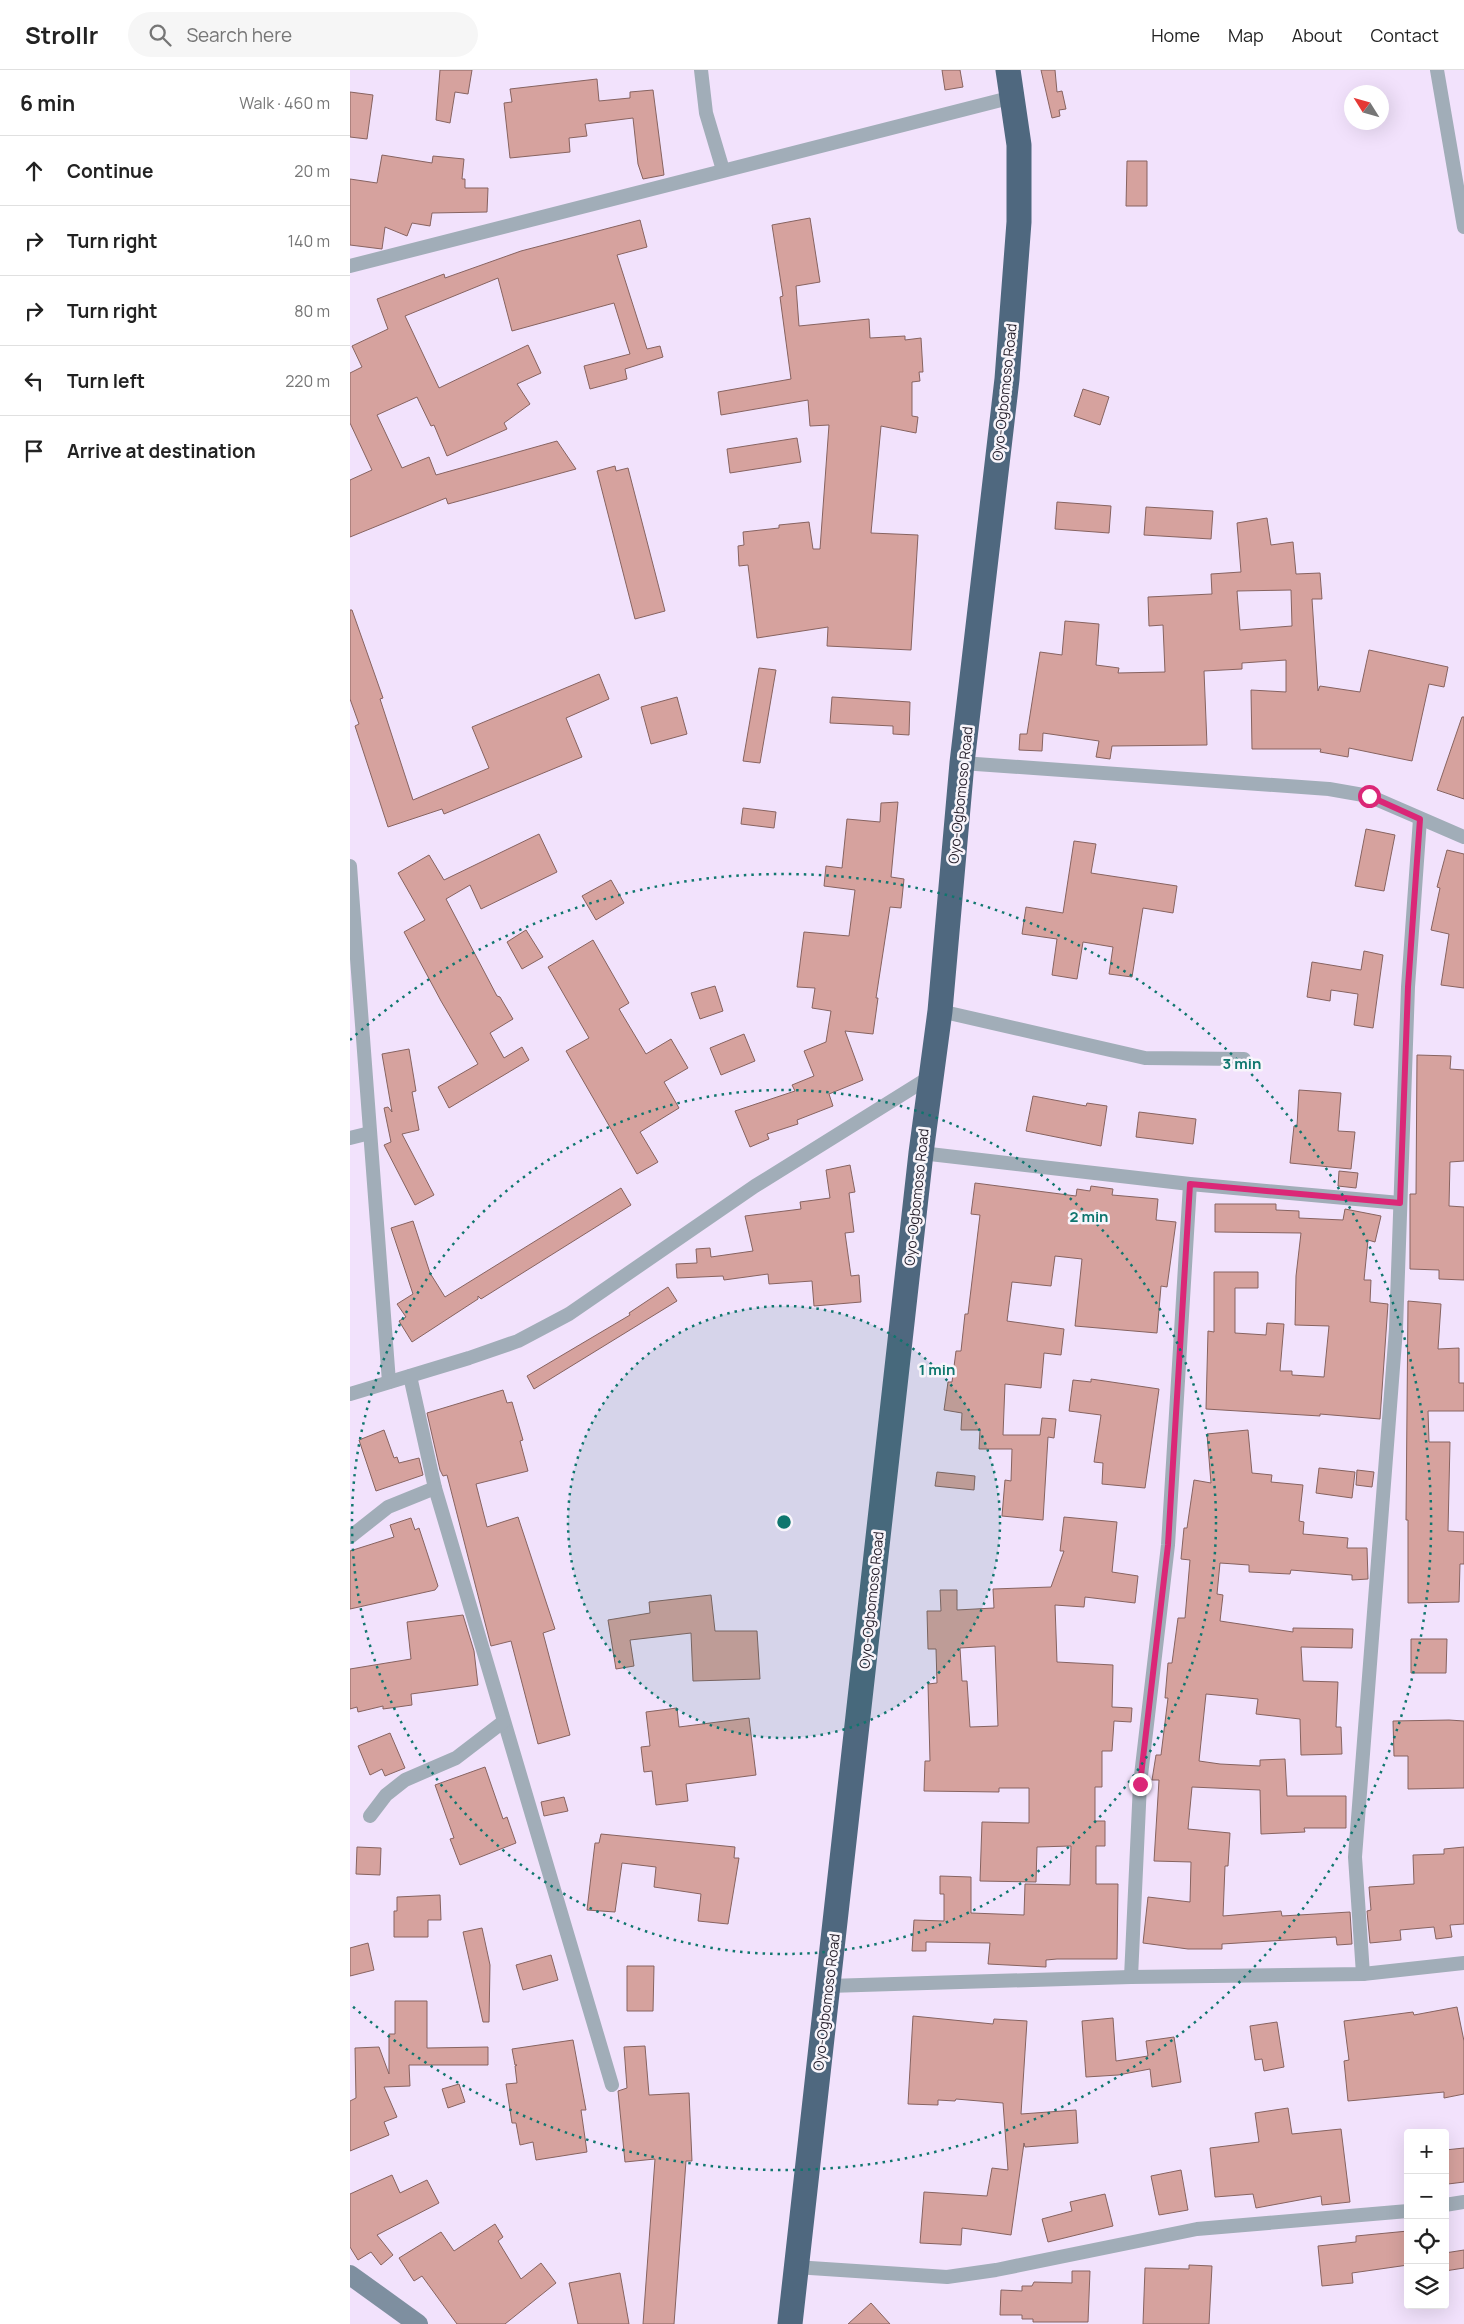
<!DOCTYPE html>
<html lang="en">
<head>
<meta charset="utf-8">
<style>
  :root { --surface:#fff; --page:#f6f6f6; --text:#222; --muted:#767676; --line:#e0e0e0 }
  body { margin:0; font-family:Manrope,sans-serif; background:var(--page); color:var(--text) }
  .controls { position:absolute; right:15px; bottom:15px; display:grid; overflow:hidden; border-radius:5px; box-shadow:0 5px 20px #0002 }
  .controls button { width:45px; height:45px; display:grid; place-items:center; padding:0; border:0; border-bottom:1px solid var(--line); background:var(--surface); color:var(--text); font:25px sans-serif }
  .compass { position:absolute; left:994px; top:15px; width:45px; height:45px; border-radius:50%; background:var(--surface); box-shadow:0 5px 20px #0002; rotate:307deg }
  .stop { position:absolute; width:15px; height:15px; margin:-11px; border:4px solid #db2777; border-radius:50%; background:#fff }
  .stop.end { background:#db2777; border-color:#fff; box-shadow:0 1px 5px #0008 }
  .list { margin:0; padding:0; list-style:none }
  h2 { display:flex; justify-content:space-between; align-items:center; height:65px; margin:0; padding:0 20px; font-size:21px }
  h2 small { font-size:16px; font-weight:400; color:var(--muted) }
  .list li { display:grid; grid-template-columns:32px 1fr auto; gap:15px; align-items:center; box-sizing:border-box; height:70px; padding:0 20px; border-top:1px solid var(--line) }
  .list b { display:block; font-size:19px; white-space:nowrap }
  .list em { font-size:16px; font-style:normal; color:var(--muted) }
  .icon { flex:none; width:28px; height:28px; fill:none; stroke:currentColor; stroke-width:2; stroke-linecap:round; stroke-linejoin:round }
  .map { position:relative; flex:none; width:1114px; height:2254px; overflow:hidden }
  header { display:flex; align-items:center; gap:30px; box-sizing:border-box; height:70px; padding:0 25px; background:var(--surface); border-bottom:1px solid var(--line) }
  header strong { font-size:24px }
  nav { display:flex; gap:28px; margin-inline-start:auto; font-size:18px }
  .search { width:350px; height:45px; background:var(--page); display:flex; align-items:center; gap:12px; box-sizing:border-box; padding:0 18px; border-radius:28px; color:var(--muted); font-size:19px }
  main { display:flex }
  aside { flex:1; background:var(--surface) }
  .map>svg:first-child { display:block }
</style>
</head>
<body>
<header>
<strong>Strollr</strong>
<div class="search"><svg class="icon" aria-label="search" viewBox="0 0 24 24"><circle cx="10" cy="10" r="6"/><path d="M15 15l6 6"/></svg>Search here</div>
<nav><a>Home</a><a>Map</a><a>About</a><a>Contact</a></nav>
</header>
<main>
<aside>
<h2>6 min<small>Walk · 460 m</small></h2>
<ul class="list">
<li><svg class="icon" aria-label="ahead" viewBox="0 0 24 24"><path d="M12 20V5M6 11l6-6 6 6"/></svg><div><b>Continue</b></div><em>20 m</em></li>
<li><svg class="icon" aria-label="right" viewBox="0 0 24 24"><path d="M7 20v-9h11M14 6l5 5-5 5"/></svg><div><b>Turn right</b></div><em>140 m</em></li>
<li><svg class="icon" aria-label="right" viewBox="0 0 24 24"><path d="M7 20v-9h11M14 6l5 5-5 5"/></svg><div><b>Turn right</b></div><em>80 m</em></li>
<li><svg class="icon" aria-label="left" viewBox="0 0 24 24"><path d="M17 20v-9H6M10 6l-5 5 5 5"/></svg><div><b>Turn left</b></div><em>220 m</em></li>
<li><svg class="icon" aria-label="arrive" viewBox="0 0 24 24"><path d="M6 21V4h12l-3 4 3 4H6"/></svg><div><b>Arrive at destination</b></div></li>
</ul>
</aside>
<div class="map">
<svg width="1114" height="2254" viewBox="0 0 1114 2254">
  <rect width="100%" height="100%" fill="#f2e2fc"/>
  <!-- building -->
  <g fill="#d6a29e" stroke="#876360" fill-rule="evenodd">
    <path d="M90,0H122L118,24L105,22L100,53L86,50Z"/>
    <path d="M592,0H610L613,17L595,20Z"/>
    <path d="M691,0H705L707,22L712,21L716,39L709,40L710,46L702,48Z"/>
    <path d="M247,9L249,31L280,28V22L303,20L314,105L293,109L288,94L283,48L235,54L237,66L219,68L220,82L160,88L154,33L162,32L160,19Z"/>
    <path d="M0,22L23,25L17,69L0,67Z"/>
    <path d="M32,85L82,93L83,86L114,89L112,109H115V118H138L137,142L82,143L80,156L62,153L57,166L35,157L32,179L0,175V109L27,113Z"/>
    <path d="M777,91H797V136H776Z"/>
    <path d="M460,148L470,212L446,216L449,256L519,249L520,268L555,266V270L571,268L573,302H569L570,311L562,312V346L568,347L566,363L531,356L521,463L568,465L561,580L477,576L478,557L407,568L398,495L389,496L388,476L394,475L393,462L429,458V455L459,452L463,479H470L479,355L460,356L458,330L371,345L368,322L441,309L430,227L433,226L422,155Z"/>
    <path d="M290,150L297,177L267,185L297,279L310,276L313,287L275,299L277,309L240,319L234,296L280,284L264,233L162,261L148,208L55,246L89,318L178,275L191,303L167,314L180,334L154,353L157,359L97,386L84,355L81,356L67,327L27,345L52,398L79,387L86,405L207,371L226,399L98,434L96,428L0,467V410L22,400L0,353V303L12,297L2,276L38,259L27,229L94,204L95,208L171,181Z"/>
    <path d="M733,319L759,327L750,355L724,346Z"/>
    <path d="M447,368L451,392L380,403L377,379Z"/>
    <path d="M265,396L266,401L278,398L315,541L285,549L247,401Z"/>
    <path d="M707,432L761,436L759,463L705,459Z"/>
    <path d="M796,437L863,441L861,469L794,465Z"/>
    <path d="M917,448L921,475L943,472L946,504L970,503L972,529H962L968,621L970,616L1010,622L1019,580L1098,597L1094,617L1079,614L1062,691L999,678L998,687L970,682L971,679H902L901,620L936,622V590L892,593V599L854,601L857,675L762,676L760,689L746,687L749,671L693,663L692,681L669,680L670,664H677L690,582L712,585L715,551L749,554L746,595L769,598L768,603L815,602L813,555L799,556L798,527L862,524L861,504L891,502L887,453ZM941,520L942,556L890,560L887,521Z"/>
    <path d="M0,540H2L33,628L30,629L63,730L139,698L122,657L249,604L259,629L216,648L232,687L94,744L92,739L38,757L5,656L9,654L0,629Z"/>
    <path d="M409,598L426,600L410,693L393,691Z"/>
    <path d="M327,627L337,664L301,674L291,637Z"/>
    <path d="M482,627L560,632L559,665L543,664V656L480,653Z"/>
    <path d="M1112,647H1114V729L1087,720Z"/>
    <path d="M548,732L541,807L554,809L551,838L540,837L526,928H528L523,964L495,961L513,1010L479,1024L483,1036L447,1050L448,1054L417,1064L419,1069L400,1077L385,1041L445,1021L442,1015L464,1006L454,981L476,972L481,941L462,938L465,918L447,917L454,862L499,866L505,820L474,816L476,796L492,798L497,749L530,752L531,733Z"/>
    <path d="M393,738L426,742L424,758L391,754Z"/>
    <path d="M1016,759L1045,765L1034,821L1005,816Z"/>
    <path d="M189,764L207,802L131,839L120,815L96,829L147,926L150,927L163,949L140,963L154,988L172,977L179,990L99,1038L88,1017L128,994L91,931L54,862L75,850L48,803L79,785L94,810Z"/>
    <path d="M724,771L746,774L741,803L827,816L823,843L793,838L782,907L759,904L763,877L733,872L727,909L702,905L707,869L672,864L676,837L713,843Z"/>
    <path d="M1097,780L1114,784V918L1091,915L1099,864L1081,860L1090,818L1087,817Z"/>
    <path d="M261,810L274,833L246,850L232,826Z"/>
    <path d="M176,860L193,887L172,899L157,872Z"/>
    <path d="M243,870L279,933L269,939L296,984L321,969L338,998L314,1012L329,1038L290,1062L308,1092L287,1104L216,981L239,968L198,897Z"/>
    <path d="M1014,881L1033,885L1023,958L1004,955L1008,924L981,920L980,931L957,927L962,892L1011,900Z"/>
    <path d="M365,916L373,941L350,949L341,923Z"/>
    <path d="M394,964L405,991L371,1005L360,978Z"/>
    <path d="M59,979L66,1021L62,1022L69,1060L52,1064L84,1125L65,1135L34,1075L41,1072L34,1038L38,1037L42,1042L32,984Z"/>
    <path d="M1067,985L1101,986L1100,999L1114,1000V1091L1100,1092L1099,1136L1114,1137V1210L1089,1209V1200L1060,1199V1124H1066Z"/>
    <path d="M949,1020L991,1023L988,1061L1005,1062L1001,1099L940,1093L944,1056H947Z"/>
    <path d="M683,1026L736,1036L737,1033L757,1036L751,1076L676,1061Z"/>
    <path d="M789,1042L846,1049L843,1074L786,1067Z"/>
    <path d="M500,1095L505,1122L499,1123L504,1162L495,1163L501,1206L509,1205L511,1232L464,1236L462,1211L419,1214L418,1204L374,1210L373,1206L327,1208L326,1194L347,1193L346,1179L360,1178L361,1187L403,1181L395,1146L451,1139L450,1132L480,1128L476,1100Z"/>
    <path d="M989,1101L1008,1103L1006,1118L988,1116Z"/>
    <path d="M625,1113L726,1126L727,1119L740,1121L741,1116L763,1119L762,1125L808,1129L806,1150L826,1152L817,1217L811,1216L807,1263L725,1256L732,1189L705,1186L701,1216L662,1212L657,1251L714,1259L711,1285L694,1283L691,1318L655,1314L653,1365H690L692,1348L706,1349L704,1368L698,1367L693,1450L652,1446L655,1410L661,1411L662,1379H629L630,1360H611L612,1343L594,1340L598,1312H602L606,1281H611L615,1244H618L630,1145L621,1144Z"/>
    <path d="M271,1118L281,1135L131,1229L128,1226V1229L62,1272L49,1251L56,1247L47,1234L63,1224L41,1158L63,1151L80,1203L95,1227Z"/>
    <path d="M865,1134H926V1140L949,1141V1148L993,1150L995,1139L1031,1146L1025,1172L1018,1170L1014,1210H1021L1020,1232L1038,1234L1030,1349L970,1344V1346L856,1339L858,1261L864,1262V1202H908V1218H885V1263L916,1265L917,1253L934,1254L930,1301H942V1305L974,1307L979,1256L945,1255L946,1206L951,1163L865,1162Z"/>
    <path d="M318,1217L327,1231L184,1319L177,1306L280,1245L279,1243Z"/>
    <path d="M1058,1231L1091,1234L1088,1279L1109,1278V1313H1114V1341H1078L1079,1372H1100L1098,1461L1114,1462V1494H1110L1109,1532L1058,1533V1450H1056Z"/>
    <path d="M741,1309L809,1319L795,1418L752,1414L753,1393L744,1392L751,1345L719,1341L723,1310L741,1312Z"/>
    <path d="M153,1320L157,1333L162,1332L173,1370L170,1371L178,1401L126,1414L137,1457L168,1447L205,1559L193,1563L220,1665L188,1674L161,1571L141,1576L97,1405L93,1406L90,1400L77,1343Z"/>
    <path d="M34,1360L44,1388L47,1387L49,1393L69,1388L73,1405L26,1421L9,1370Z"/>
    <path d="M898,1360L902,1403L922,1405L921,1412L953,1415L949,1451L954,1452L953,1464L998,1468L997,1478H1017L1018,1509L1002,1510V1505L941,1500L940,1504L899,1502V1495L870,1493L867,1524L873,1525L870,1551L943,1562V1558L1003,1559L1002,1578L951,1577L953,1611L988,1612L986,1657H991L992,1684L951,1685L950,1649L906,1644L908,1629L856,1624L849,1691L870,1694L910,1696V1690L935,1689L937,1726H996V1758H954L955,1762L911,1764L910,1720L842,1717L838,1759L880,1763L878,1796H875L873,1846L931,1841L932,1846L1000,1842L1002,1874L987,1875L986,1867L872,1874V1879H838L793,1873L798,1827L840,1832L841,1792L804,1791L809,1710H802L806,1685H811L818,1628H815L818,1593H822L828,1548H835L840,1490L831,1489L834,1458H837L844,1410L861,1413L857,1364Z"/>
    <path d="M969,1398L1005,1402L1002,1428L966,1423Z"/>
    <path d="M1007,1400L1024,1402L1022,1417L1006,1415Z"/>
    <path d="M587,1402L625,1406L624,1420L585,1416Z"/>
    <path d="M714,1447L767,1452L762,1502L788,1506L785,1533L735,1527L734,1537L705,1535L707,1592L763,1595L762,1637L782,1638L781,1652L764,1651L762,1681H752V1717H745V1751H755V1776H746V1814H768L767,1889H707L696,1890V1897L638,1894L640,1873L576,1872V1881H562L564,1850L594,1851V1824H590V1806L621,1807V1843L674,1845L675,1814L720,1815L721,1776L687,1777L686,1812L630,1811L632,1752L679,1753V1718H649V1722L574,1721L575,1691H580L578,1614L587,1613L586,1579H578L577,1541H591L590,1520H607V1540L644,1538L643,1519L701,1517L714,1481H710ZM645,1576L648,1656L620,1657L617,1611H612L610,1578Z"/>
    <path d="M61,1448L65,1460L69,1458L88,1516L85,1520L0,1539V1481L44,1467L40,1455Z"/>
    <path d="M361,1525L365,1561H407L410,1609L343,1611L341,1563L280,1570L284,1596L266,1599L258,1550L300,1543L299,1532Z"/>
    <path d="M113,1545L124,1581L128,1615L61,1624L62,1635L33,1639V1636L8,1642L7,1637L0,1639V1599L61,1589L57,1552Z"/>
    <path d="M1061,1569H1097L1096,1603H1061Z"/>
    <path d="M327,1638L329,1657L399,1648L406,1705L336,1714L338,1731L306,1735L302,1701L294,1702L291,1677L300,1676L296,1642Z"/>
    <path d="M1099,1650L1114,1651V1718L1058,1719V1686H1044L1043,1651Z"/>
    <path d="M40,1663L55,1698L35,1706L32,1699L20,1705L8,1676Z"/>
    <path d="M135,1697L153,1749L157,1747L166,1773L110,1795L100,1769L104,1768L85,1715Z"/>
    <path d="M214,1727L218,1741L194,1746L191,1732Z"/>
    <path d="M251,1764L385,1777L384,1788H389L378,1854L348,1851L351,1824L304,1817L306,1797L272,1793L265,1842L237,1840L245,1773H249Z"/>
    <path d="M7,1777L31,1778L30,1805L6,1804Z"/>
    <path d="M1114,1777V1854L1100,1855L1102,1867L1086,1869L1084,1857L1050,1860L1051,1870L1020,1873L1017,1841L1021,1840L1019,1817L1064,1814L1063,1785L1094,1784V1779Z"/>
    <path d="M90,1825L91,1850H78V1867H44V1841H47V1827Z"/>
    <path d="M132,1858L140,1895L139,1952H133L113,1862Z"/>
    <path d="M18,1873L24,1900L0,1906V1878Z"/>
    <path d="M201,1885L208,1910L173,1920L166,1895Z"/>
    <path d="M277,1896H304L303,1941H277Z"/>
    <path d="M45,1931H77V1978L138,1977V1995H59L60,2016L34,2017L47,2047L34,2052L39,2065L0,2081V2031L6,2028L5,1978L29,1977L39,2004V1964H45Z"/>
    <path d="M1107,1937L1114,1971V2024L1094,2028V2022L998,2031L994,1991L999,1990L994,1951L1063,1942L1064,1945Z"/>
    <path d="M563,1946L643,1954L644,1949L677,1951L671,2044L726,2040L728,2073L675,2077L674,2073L661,2165L612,2158L611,2175L570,2173L574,2122L637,2126L642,2098L658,2100L653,2033L606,2029L605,2031L588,2030V2035L558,2034Z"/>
    <path d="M763,1948L766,1991L798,1986L796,1971L824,1967L831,2012L802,2017L800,1999L768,2005L736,2007L732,1951Z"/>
    <path d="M927,1952L934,1997L914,2001L912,1989L905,1990L900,1956Z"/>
    <path d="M223,1970L236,2040H231L237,2082L186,2090L183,2072L170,2075L166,2053H162L156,2014L167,2013L165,1996L167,1995H165L162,1979Z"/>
    <path d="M295,1976L299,2025L339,2023L342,2091H336L324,2254H293L305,2089L275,2092L268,2021L277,2018L274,1977Z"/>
    <path d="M109,2014L115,2032L98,2038L92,2019Z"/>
    <path d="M938,2038L942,2064L991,2059L1000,2132L972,2135L971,2126L906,2138L903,2124L865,2127L860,2078L909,2072L905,2043Z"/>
    <path d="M1114,2078V2112L1098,2114L1095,2080Z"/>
    <path d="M831,2100L838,2140L809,2145L801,2106Z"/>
    <path d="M42,2105L50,2123L77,2110L89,2133L27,2165L43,2185L31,2195L21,2182L8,2190L0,2177V2124Z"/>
    <path d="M755,2124L763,2156L698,2172L692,2149L722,2141L720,2132Z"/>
    <path d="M145,2154L153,2167L148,2171L171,2209L191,2193L206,2213L155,2254H107L72,2206L64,2211L49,2188L91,2162L104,2181Z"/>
    <path d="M1058,2161V2195L1002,2203L1003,2213L972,2216L968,2176L1006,2172V2166Z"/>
    <path d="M1114,2180V2198L1095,2201V2183Z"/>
    <path d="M839,2195L862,2196L859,2254H793L795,2198L839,2199Z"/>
    <path d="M722,2201H740L738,2252H683V2249H672V2245H650L651,2220L672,2221V2216H682L684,2212L722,2213Z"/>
    <path d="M270,2203L279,2254H228L219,2213Z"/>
    <path d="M521,2233L540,2254H498Z"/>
  </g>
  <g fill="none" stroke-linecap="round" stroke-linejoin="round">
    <!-- street -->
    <g stroke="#a1adb8" stroke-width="14">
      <path d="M351,0L356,43L373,100"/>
      <path d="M1087,0L1114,157"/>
      <path d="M0,196L663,27"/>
      <path d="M612,693L979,719L1019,726L1114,767"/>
      <path d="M0,796L39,1312"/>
      <path d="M590,941L795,988L894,989"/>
      <path d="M0,1068L20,1063"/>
      <path d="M571,1083L840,1114L1050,1133"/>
      <path d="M60,1306L85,1418L262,2015"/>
      <path d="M0,1324L119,1288L168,1271L219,1244L405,1116L580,1007"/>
      <path d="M0,1467L38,1437L85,1418"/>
      <path d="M20,1746L36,1725L55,1710L106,1688L153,1652"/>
      <path d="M1013,1904L1005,1787L1046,1259L1058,917L1070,749"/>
      <path d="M781,1907L790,1714L818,1475L840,1114"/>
      <path d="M478,1916L781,1907L1013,1904L1114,1893"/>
      <path d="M1095,2135L1114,2132"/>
      <path d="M445,2197L597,2207L646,2200L847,2159L1058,2141"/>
    </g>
    <!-- secondary -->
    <path stroke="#7e8fa0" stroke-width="20" d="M0,2205L68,2254"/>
    <!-- highway -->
    <path stroke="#4f687f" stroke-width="25" d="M440,2254L571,1083L590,941L612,693L657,309L669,152V75L658,0"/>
  </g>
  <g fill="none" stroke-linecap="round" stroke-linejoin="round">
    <!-- route -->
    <path stroke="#db2777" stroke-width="6" d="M790,1714L818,1475L840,1114L1050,1133L1058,917L1070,749L1019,726"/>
  </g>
  <!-- distance rings -->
  <circle cx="434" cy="1452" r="216" fill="#0f766e" fill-opacity=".12"/>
  <g fill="none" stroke="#0f766e" stroke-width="2.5" stroke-dasharray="2.5 5">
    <circle cx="434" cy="1452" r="216"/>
    <circle cx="434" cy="1452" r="432"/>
    <path d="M0 970A648 648 0 1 1 0 1934"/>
  </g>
  <g text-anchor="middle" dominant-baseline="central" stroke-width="5" stroke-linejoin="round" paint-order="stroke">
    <!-- street labels -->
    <g font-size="14" fill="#261f2b" stroke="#f8f5fb">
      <text transform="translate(654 322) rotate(-84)">Oyo-Ogbomoso Road</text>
      <text transform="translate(610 725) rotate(-84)">Oyo-Ogbomoso Road</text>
      <text transform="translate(566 1127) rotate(-84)">Oyo-Ogbomoso Road</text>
      <text transform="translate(521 1530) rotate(-84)">Oyo-Ogbomoso Road</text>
      <text transform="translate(476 1932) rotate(-83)">Oyo-Ogbomoso Road</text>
    </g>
  </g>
  <circle cx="434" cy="1452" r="8" fill="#0f766e" stroke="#f8f5fb" stroke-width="2.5"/>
  <g font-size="15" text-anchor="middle" font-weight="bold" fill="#0f766e" stroke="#f8f5fb" stroke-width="5" stroke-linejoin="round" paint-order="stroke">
    <text x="892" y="999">3 min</text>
    <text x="739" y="1152">2 min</text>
    <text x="587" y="1305">1 min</text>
  </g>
</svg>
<div class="controls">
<button>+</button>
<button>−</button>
<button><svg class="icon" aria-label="locate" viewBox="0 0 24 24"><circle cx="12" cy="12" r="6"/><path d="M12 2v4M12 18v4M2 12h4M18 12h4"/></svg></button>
<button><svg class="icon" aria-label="layers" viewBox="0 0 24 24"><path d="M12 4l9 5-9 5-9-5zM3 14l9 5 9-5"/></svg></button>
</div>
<svg class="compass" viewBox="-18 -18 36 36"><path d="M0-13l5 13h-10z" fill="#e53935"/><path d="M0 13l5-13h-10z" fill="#767676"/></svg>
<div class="stop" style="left:1019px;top:726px"></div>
<div class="stop end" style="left:790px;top:1714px"></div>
</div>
</main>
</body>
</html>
